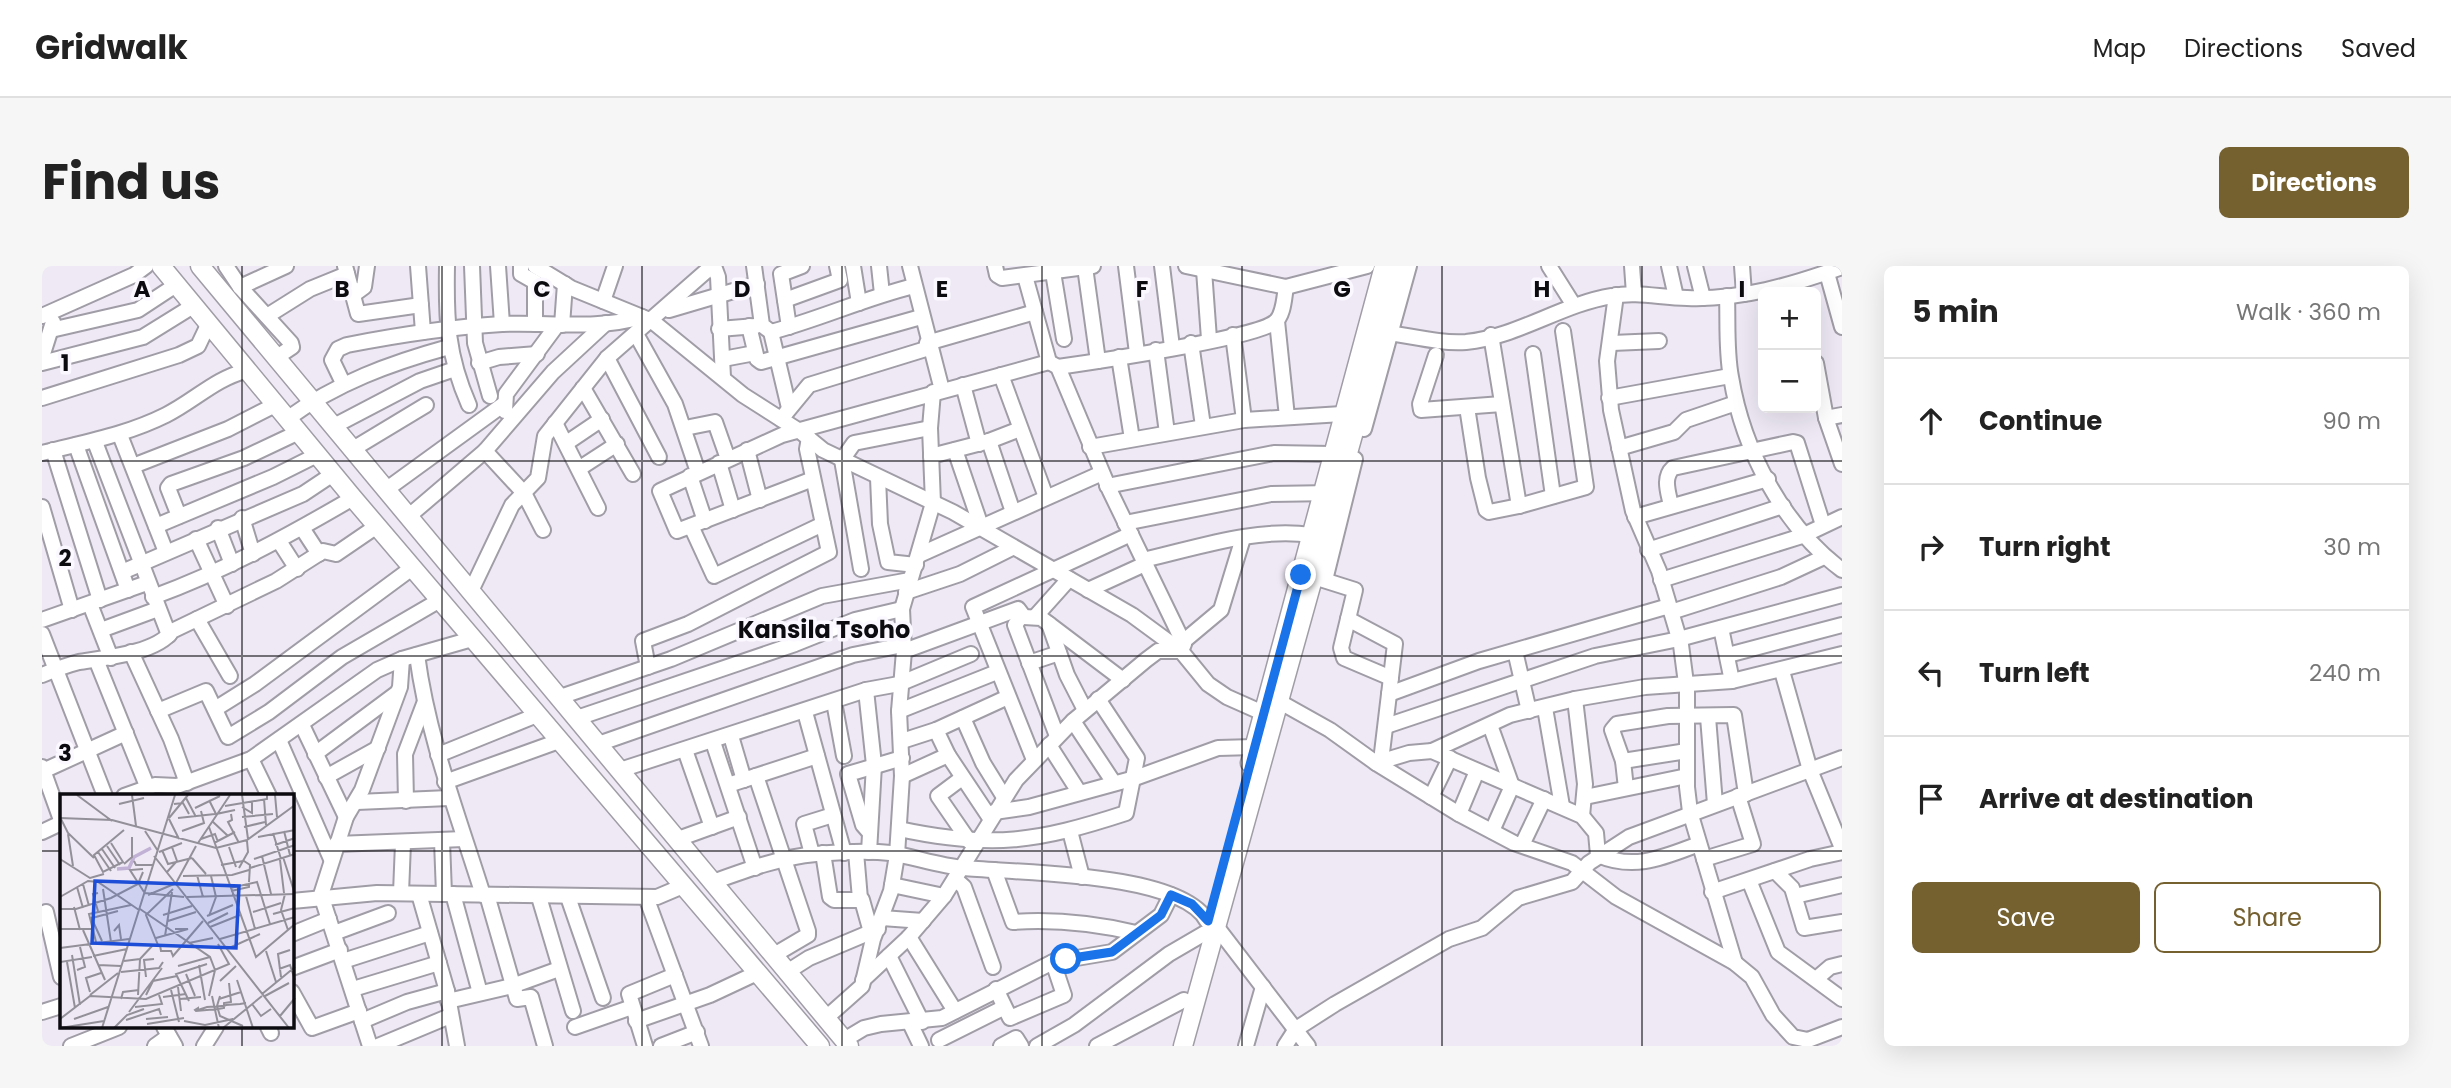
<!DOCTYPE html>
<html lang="en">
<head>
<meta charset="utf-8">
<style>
  :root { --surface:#fff; --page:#f6f6f6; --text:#222; --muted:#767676; --line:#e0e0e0; --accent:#756030 }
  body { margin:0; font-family:Poppins,sans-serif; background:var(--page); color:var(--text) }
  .controls { position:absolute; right:21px; top:21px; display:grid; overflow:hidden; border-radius:10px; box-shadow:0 7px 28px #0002 }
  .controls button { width:63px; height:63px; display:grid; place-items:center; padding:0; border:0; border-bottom:2px solid var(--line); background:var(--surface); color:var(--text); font:35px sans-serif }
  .stop { position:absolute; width:21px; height:21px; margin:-16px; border:5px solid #1a73e8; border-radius:50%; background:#fff }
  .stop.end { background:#1a73e8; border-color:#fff; box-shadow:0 2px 7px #0008 }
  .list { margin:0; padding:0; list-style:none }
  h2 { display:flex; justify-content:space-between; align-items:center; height:91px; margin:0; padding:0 28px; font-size:30px }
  h2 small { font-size:23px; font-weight:400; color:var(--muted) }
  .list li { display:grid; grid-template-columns:46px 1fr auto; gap:21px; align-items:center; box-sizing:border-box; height:126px; padding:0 28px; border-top:2px solid var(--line) }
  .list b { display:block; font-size:26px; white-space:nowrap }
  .list em { font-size:23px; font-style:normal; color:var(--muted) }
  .actions { display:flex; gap:14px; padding:21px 28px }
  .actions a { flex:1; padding:16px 0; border:2px solid var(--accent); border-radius:10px; text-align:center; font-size:24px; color:var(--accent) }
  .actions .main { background:var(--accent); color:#fff }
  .icon { flex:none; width:38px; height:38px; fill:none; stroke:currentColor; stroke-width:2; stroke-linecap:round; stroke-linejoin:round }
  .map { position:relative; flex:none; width:1800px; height:780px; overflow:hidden; border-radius:10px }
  header { display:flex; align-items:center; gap:42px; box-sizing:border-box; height:98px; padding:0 35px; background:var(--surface); border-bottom:2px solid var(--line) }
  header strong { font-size:33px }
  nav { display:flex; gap:38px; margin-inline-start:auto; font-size:24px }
  .intro { display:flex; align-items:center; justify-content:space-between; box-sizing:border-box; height:168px; padding:0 42px }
  h1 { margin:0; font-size:49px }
  .button { padding:18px 32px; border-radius:10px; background:var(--accent); color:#fff; font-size:24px; font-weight:700 }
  main { display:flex; gap:42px; padding:0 42px }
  aside { flex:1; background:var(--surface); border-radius:10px; box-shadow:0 7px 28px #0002 }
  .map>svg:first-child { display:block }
</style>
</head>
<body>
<header>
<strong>Gridwalk</strong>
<nav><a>Map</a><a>Directions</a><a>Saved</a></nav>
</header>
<div class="intro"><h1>Find us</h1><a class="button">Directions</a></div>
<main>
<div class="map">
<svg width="1800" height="780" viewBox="0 0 1800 780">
  <rect width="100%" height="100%" fill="#eee9f5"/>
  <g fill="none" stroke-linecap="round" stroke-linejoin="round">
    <!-- minor casing -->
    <g stroke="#a19da7" stroke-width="18">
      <g id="minor">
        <path d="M184,0L198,21L249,77L250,81L235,91"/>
        <path d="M303,0L316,48L379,39"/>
        <path d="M376,0L381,66"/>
        <path d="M405,0C404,53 405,89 427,139"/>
        <path d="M430,0L433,77L448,130"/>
        <path d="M456,0L460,58"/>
        <path d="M479,0V8L493,16V58"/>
        <path d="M493,0L529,22L610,55L701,129L759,166L781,184L911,246L1090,349L1139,385L1166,418L1185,431L1221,447"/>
        <path d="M672,0L676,11L681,111"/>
        <path d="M712,0L720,59L729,66L747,142"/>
        <path d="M811,0L817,37"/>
        <path d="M837,0L840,28"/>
        <path d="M868,0L900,124"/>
        <path d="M953,0L955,9L960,12L1051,0"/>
        <path d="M1084,0L1095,87"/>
        <path d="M1120,0L1130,81"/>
        <path d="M1144,0L1244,21L1325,0"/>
        <path d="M1507,0L1531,38"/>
        <path d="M1590,0L1592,28"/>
        <path d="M1627,0L1634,31"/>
        <path d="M1653,0L1661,32"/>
        <path d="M1700,0L1702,28"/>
        <path d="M1043,1L1056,95"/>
        <path d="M1162,4L1167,73"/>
        <path d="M1011,6L1022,73"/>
        <path d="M1785,7L1800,61"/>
        <path d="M198,21L244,0"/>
        <path d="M311,29L322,21L325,0"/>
        <path d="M1574,29L1565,95L1569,144L1591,245L1617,305L1639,379L1645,425V521L1648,546L1693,697"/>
        <path d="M1685,30C1686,57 1684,85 1689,111C1701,184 1741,260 1800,304"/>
        <path d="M743,34L798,14L795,0"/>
        <path d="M561,35L573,0"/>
        <path d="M627,44L715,18"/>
        <path d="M0,50L92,9L104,0"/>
        <path d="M225,50L268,23L305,8"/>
        <path d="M1235,55L1245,151"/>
        <path d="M520,59L523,18"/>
        <path d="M707,60L715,93L719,96L879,51"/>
        <path d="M747,61L739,8L760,0"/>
        <path d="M677,63L714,60"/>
        <path d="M9,64L96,44L134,19"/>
        <path d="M729,66C778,53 823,32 872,20"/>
        <path d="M1339,66C1366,69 1397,78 1424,76C1475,71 1520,38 1570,30C1596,25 1619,32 1645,32C1699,34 1750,19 1800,1"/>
        <path d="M594,68L633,138L656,206"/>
        <path d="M1191,69L1202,154"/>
        <path d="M1449,69L1477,240L1544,221L1521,65"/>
        <path d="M885,77L993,46"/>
        <path d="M1149,77L1161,160"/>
        <path d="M1570,77L1617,75"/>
        <path d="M1114,84L1125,167"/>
        <path d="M1491,88L1511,230"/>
        <path d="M1394,89L1378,138L1379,144L1460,138"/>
        <path d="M0,91L11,56"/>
        <path d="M1077,91L1090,173"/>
        <path d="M565,92L617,191"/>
        <path d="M681,93L713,87"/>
        <path d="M0,97L101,71L151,40"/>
        <path d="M437,97L457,91L495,88"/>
        <path d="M1774,97L1784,152L1800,198"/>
        <path d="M1016,101C1051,96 1214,72 1233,56C1242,49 1242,31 1244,21"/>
        <path d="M959,109L1004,231"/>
        <path d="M301,117L290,94L296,83L305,79C356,69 408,61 460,58C507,56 554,64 600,51"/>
        <path d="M921,119L937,178"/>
        <path d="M541,122L591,208"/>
        <path d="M0,132L137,89L156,80L166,59"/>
        <path d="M1567,132L1688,110"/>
        <path d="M1425,141L1436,212L1444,244L1447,246L1477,240"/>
        <path d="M463,145L464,128L515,59"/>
        <path d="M1784,152L1800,149"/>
        <path d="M245,153C294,117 349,97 407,81"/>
        <path d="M739,153L767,119L887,82"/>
        <path d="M513,157L556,242"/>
        <path d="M292,160L378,115L413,103"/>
        <path d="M643,162L673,156L686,193"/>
        <path d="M1322,163L1367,0"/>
        <path d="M78,169L124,286"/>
        <path d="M947,175L971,246"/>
        <path d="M53,176L127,369"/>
        <path d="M526,176L560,153"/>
        <path d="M34,179L86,324"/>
        <path d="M1048,181L1202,154L1300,148"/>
        <path d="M1577,182L1632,166L1644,154L1694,137"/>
        <path d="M311,183L384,139"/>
        <path d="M11,184L58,334"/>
        <path d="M705,184L718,234"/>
        <path d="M913,184L939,260"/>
        <path d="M443,185L482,227L501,264"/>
        <path d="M0,187C43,176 84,169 124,149C152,135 174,112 204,105"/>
        <path d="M889,190L947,175L978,163"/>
        <path d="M677,197L691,244"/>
        <path d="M91,200L186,163L233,139"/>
        <path d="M538,202L575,178"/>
        <path d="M648,210L663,255"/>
        <path d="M836,212L838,258L846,296L874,299"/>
        <path d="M771,213L635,265L618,225L740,169L1007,96"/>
        <path d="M1065,220L1232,187L1289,188"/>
        <path d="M345,223L462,138"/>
        <path d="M1629,240C1627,228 1620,212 1631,202L1751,176L1755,177L1781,259"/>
        <path d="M0,241L30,344"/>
        <path d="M137,250L126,222L129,218L202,192L257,166"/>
        <path d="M367,250L443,185L511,106L564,57"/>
        <path d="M1593,251L1726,213"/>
        <path d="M200,252L211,288"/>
        <path d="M1083,257L1229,228L1290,227"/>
        <path d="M114,260L231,211L275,189"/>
        <path d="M649,260L672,310L781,258"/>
        <path d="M176,262L190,298"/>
        <path d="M260,262L277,288"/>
        <path d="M154,273L185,340"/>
        <path d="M237,275L255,303"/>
        <path d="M1606,284L1741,240"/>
        <path d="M877,289L1060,207"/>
        <path d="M1101,294C1154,282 1214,261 1269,269"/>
        <path d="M819,303L800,194L812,177L888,162"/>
        <path d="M80,306L261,228L291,208"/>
        <path d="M1275,312L1313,324L1299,382L1302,392L1349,412"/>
        <path d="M1283,314L1313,193"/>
        <path d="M1619,314L1760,270L1800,251"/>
        <path d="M1046,324L1103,298"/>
        <path d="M429,325L470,239L496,212L503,170L565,92L670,0"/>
        <path d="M864,326L918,308L970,282"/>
        <path d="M111,331C182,305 246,270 311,232"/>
        <path d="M48,338L69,392"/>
        <path d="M1629,346L1739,311L1782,291"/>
        <path d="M980,349L973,359L1015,470"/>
        <path d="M993,351L1027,313"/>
        <path d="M155,353L188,410"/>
        <path d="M1306,353L1353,378L1339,495"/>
        <path d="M0,354L105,317"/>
        <path d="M1007,358L1025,409L1043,444"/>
        <path d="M1679,362L1690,415"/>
        <path d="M59,364L116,343"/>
        <path d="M0,368L63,530"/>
        <path d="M1142,375L1179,344L1201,272"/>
        <path d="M862,385L976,343L982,351L999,352L1081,414"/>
        <path d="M1473,385L1487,445"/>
        <path d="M89,386L129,473L145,517"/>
        <path d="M375,389C386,472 416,549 441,629"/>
        <path d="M1686,389L1800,359"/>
        <path d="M55,396L105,520"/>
        <path d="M987,397L1017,387"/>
        <path d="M606,401L601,375L646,358L787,286L765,183L767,172"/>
        <path d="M1740,405L1768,504L1800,582"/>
        <path d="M0,409C12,404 25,399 37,396C62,392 115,387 130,365L234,315L281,285L294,288L335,260"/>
        <path d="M824,424L832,499L827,586"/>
        <path d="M1347,428L1437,395L1627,340"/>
        <path d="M518,431L629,393L780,330L868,314"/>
        <path d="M1533,433L1543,518L1540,550"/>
        <path d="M792,436L802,490"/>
        <path d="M1238,436L1288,464L1334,497L1417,548L1472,577L1530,597L1574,631L1693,697L1710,711L1731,749L1751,771L1766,774L1800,761"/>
        <path d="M1503,442L1520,540"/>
        <path d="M173,443L213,418L370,302"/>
        <path d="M116,445L164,425L186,471L227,446L300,391L398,334"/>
        <path d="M857,445L955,406"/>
        <path d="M763,446L802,587"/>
        <path d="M1666,451L1673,538"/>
        <path d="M535,452L753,378L813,354L860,343"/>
        <path d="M921,452L941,497L962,531"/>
        <path d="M1031,455L1072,517"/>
        <path d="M260,459L304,551"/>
        <path d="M1448,459L1470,520L1450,565"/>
        <path d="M1344,460L1553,390L1637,373L1800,329"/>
        <path d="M894,464L906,489L948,552"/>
        <path d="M689,470L702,514"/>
        <path d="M237,474L289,593"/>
        <path d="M860,475L894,464L966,431"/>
        <path d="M671,476L713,602"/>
        <path d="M556,478L811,389L861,379"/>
        <path d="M1007,479L1037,526"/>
        <path d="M643,484L670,561"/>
        <path d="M1390,485L1468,449L1533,433L1603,421L1690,415L1800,388"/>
        <path d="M273,488L355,427"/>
        <path d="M396,489L495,449"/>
        <path d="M209,493L227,530"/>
        <path d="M992,494L931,341L1089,268"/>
        <path d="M1581,495L1645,485"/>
        <path d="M1334,497L1367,487L1390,485L1540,550L1554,567L1556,589C1593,605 1622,591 1657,578"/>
        <path d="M0,501L19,554"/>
        <path d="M578,504L824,424L857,418L929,388"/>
        <path d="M1,505L84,467"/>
        <path d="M714,510L766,665V669L732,689"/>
        <path d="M860,510L906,489"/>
        <path d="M284,511L336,482"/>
        <path d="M920,512L896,530L927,575"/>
        <path d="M403,516L517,475"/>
        <path d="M686,519L775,490"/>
        <path d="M1584,522L1581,495L1570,464L1575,458L1626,450L1692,449L1704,528"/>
        <path d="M82,530L113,519L135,520L209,493L335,404L360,393L430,373"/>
        <path d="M1389,531L1408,492"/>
        <path d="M1543,531L1645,510"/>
        <path d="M364,535L363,488L382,438"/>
        <path d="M315,536L407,532"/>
        <path d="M952,546L987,541L1093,512L1176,482L1212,481"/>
        <path d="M1417,548L1435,505"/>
        <path d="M857,563C950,583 995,576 1084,547L1095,492L1056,433"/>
        <path d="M1028,565L1040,611"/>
        <path d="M0,566L19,557"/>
        <path d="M828,567L821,559L806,508L860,492"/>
        <path d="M636,573L697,551"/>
        <path d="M400,575L402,628"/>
        <path d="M294,578L422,573"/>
        <path d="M1480,579L1502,533"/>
        <path d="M814,586L818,633"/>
        <path d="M781,587L788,631L792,634H820L829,666"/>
        <path d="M770,588L762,558L791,549"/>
        <path d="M1662,593L1711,578L1696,530"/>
        <path d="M952,604L971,656C1013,653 1051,657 1094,667"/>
        <path d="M1733,605L1750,622L1762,662L1800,656"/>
        <path d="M913,613L922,621L951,701"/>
        <path d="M1707,614L1736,686L1800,733"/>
        <path d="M671,616C704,604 739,591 774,588C798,586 824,584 848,587C873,591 897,600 922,602C974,607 1139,606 1165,655"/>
        <path d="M850,619L902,630"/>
        <path d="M1670,626L1768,593L1800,586"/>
        <path d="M359,627L361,577"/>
        <path d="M377,628L405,725L415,780"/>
        <path d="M411,628L438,727"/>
        <path d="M445,629L475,733L489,731L503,780"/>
        <path d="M1753,630L1800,619"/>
        <path d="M497,631L531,745"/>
        <path d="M526,631L561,732"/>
        <path d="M604,631L659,780"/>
        <path d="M250,635L335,627L615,631L641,620"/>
        <path d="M4,646L19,711"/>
        <path d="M840,652L881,655"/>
        <path d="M1174,660L1266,780"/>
        <path d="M292,667L346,647"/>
        <path d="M250,668L287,653"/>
        <path d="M867,671L913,745"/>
        <path d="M847,690L880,756"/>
        <path d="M301,695L388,667"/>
        <path d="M250,702L298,684"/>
        <path d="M745,706L767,692L836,663"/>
        <path d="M1774,713L1788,701L1800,698"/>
        <path d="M821,714L867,671L902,630L974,514L1031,455L1104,394L1116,385H1139L1142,378L1068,225L1016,101L1007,96L983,10"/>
        <path d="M311,723L397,697"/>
        <path d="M954,723L968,752L1022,729L1011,696"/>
        <path d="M250,726L270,762L317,745"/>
        <path d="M406,735L470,720L517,703"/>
        <path d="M0,746L19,740"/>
        <path d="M784,752L820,720L831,673L849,625L855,589L860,510L857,445L862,385L860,343L891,237L888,162L891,126"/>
        <path d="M320,755L365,736L405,725"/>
        <path d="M594,755L668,729L715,707"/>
        <path d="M868,757L879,780"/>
        <path d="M122,761L133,780"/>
        <path d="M226,761L229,767"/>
        <path d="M533,761L590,741"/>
        <path d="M802,774L822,762L839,758L900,752L1011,696L1070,686L1119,649L1129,629"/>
        <path d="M897,774L961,742"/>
        <path d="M29,780L77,761"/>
        <path d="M113,780L127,770"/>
        <path d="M162,780L174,761"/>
        <path d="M328,780L279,629L304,551L320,524L358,421L360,393"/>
        <path d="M336,780L408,750"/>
        <path d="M603,780L587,728L633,709"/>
        <path d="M619,780L655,766"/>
        <path d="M959,780L974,772L979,780"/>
        <path d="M995,780L1032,759L1127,688L1163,667"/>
        <path d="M1055,780L1142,734"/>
        <path d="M1204,780L1221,721"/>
        <path d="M1243,780L1254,763L1293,738L1407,673L1440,662L1476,632L1530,616L1547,597L1587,571L1800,492"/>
      </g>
    </g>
    <!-- major casing -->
    <g stroke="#a19da7" stroke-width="21">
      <g id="major">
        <path d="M119,0L311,232L778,780"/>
        <path d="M158,0L807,780"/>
        <path d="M1208,497L1342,0"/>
        <path d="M1141,780L1358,0"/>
      </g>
    </g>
    <!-- minor -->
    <use href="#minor" stroke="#fff" stroke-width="14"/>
    <!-- major -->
    <use href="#major" stroke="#fff" stroke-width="18"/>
  </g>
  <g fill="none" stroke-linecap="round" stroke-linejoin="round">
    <!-- route -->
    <path stroke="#1a73e8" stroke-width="9" d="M1024,693L1070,686L1119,649L1129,629L1150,638L1166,655L1259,309"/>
  </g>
  <!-- grid -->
  <path fill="none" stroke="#0c0b0f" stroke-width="2" stroke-opacity="0.55" d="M200,0V530M400,0V780M600,0V780M800,0V780M1000,0V780M1200,0V780M1400,0V780M1600,0V780M0,195H1800M0,390H1800M0,585H19M250,585H1800M200,761V780"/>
  <g text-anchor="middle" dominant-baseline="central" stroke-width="7" stroke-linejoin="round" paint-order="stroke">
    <!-- quarter labels -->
    <g font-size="24" font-weight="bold" fill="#0c0b0f" stroke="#fbf8ff">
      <text x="782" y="363">Kansila Tsoho</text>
    </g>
  </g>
  <!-- overview -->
  <g transform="translate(18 528)">
    <rect width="234" height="234" fill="#eee9f5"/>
    <path fill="none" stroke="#c1b1d5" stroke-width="3.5" d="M57,75L69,74L74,63L91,54"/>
    <path fill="none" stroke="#949099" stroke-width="2" d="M17,1L52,27M72,1L76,32M182,1L188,45M215,1L217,23M126,4L136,23M204,5L206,31M149,6L156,20L175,16M59,10L84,4M114,10L123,9L129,20M165,12L207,5V1M182,13L192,19V7M135,14L160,2M171,20L172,26L168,28L179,49M182,23L213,20M0,24L52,26L156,54L187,46L235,11M109,24L128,1M118,24L155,20M1,25L8,39L34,64M109,25L119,45M152,27L168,42M149,33L196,163L235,130M184,33L205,28M85,37L98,57M122,37L144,29L141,17M224,37L230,61M213,39L221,65M8,40L13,72M198,43L235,36M141,45L155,40L158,48M51,49L63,68L43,78L34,61L64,36M138,49L170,1M154,49L175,38M215,51L235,44M47,52L60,71M169,53L176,73M42,55L55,74M102,56L108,70L132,64M38,58L51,77M99,58L122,49M94,62L229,234M202,62L211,100M223,63L234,97M132,64L146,80M0,65L30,84L44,80M194,65L235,51M220,66L224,99M74,67L76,71H93M184,67L190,71L189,88M64,70L72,63V43M161,71L183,67M179,74L188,58L187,47M190,74L235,60M83,75L70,76L84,98M107,78L117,67L112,53M137,81L143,103M123,82L172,81L189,76M116,89L136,52M23,90L29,112M17,93L23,114M170,94L197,88L210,130M43,95L51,148M171,97L189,93V89M38,99L33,100L38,117M85,99L124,103M225,100L221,116L228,136M88,101L114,90M186,102L195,135M0,103L28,87L38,88L79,116M127,103L235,100M14,113L20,136M0,115H16L51,104L78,90L83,78M80,115L150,163L155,176L149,202M193,118L221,109M213,120L235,114M103,121L132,112M147,122L173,111M149,122L156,103L151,82M31,123L42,147M32,124L58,117M108,127L136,118M148,129L168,119M150,133L180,121M0,135H33M23,136L45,186M54,137L59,131L61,145M105,142L112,98M96,144L128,135H115M160,145L235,123M36,148L29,120L71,111M129,149L153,144M69,151H100L101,157H111L113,162L143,127M98,151L86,121L113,95M0,154L69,145M167,155L200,140M206,157L216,188M12,161L20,211M33,162L67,155M64,167L80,165L93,151M7,168L15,214M38,171L61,172M139,171L145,206M118,172L150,163M219,175L230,171L235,186M17,176L25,173L20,153M61,178L99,174L103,168M0,179V168L32,163M126,180L135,202M86,183L84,166L94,165M221,183L218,160L230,156M177,186L193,234M160,187L176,172M169,189L171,208L164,209V214L158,215L136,217L135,216L138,214V216L147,213L162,212H164L166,211L180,210L186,209M118,193L121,217M111,196L119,228M30,198L26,184L41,179M202,200L235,173M30,201L58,179M78,201L80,165M86,201L93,187L117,182M152,202L159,234M160,202L157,212L160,222L183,232M205,202L229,189M103,203L126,200M61,205L63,198L79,196M120,205L141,203M159,205L181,198M129,207L116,180L147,170M192,210L201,222L211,215M75,213L102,210L99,201M69,218L102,174M220,222L235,204M0,225L30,202L86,205L169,170L158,150M14,225L48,213M86,225L108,223M66,226L99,215L101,221M124,227L145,231L173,225M87,230L124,224M0,234L44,227M42,234L115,1M54,234L67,221L84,215M163,234L202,202"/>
    <path fill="#1d4ed8" fill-opacity="0.15" stroke="#1d4ed8" stroke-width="3.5" d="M35,87L179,92L176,154L32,149Z"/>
    <rect width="234" height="234" fill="none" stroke="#0c0b0f" stroke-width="3.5"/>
  </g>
  <g font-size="23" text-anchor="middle" font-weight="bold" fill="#0c0b0f" stroke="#fbf8ff" stroke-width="7" stroke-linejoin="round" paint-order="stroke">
    <text x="100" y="31">A</text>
    <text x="300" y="31">B</text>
    <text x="500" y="31">C</text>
    <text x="700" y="31">D</text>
    <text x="900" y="31">E</text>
    <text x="1100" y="31">F</text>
    <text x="1300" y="31">G</text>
    <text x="1500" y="31">H</text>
    <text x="1700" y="31">I</text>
    <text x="23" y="105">1</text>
    <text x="23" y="300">2</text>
    <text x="23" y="495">3</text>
  </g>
</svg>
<div class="controls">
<button>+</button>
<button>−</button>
</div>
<div class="stop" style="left:1024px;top:693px"></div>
<div class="stop end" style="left:1259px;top:309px"></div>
</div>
<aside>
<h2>5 min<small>Walk · 360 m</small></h2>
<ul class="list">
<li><svg class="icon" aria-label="ahead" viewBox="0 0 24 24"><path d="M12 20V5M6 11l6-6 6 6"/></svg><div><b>Continue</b></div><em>90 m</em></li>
<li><svg class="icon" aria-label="right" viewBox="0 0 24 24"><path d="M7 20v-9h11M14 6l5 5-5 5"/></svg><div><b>Turn right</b></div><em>30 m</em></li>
<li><svg class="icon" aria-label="left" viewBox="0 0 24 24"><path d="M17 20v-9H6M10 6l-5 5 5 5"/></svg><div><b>Turn left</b></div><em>240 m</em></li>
<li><svg class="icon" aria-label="arrive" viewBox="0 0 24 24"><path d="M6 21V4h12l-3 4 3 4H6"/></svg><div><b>Arrive at destination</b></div></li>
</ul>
<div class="actions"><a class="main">Save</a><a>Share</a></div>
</aside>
</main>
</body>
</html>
